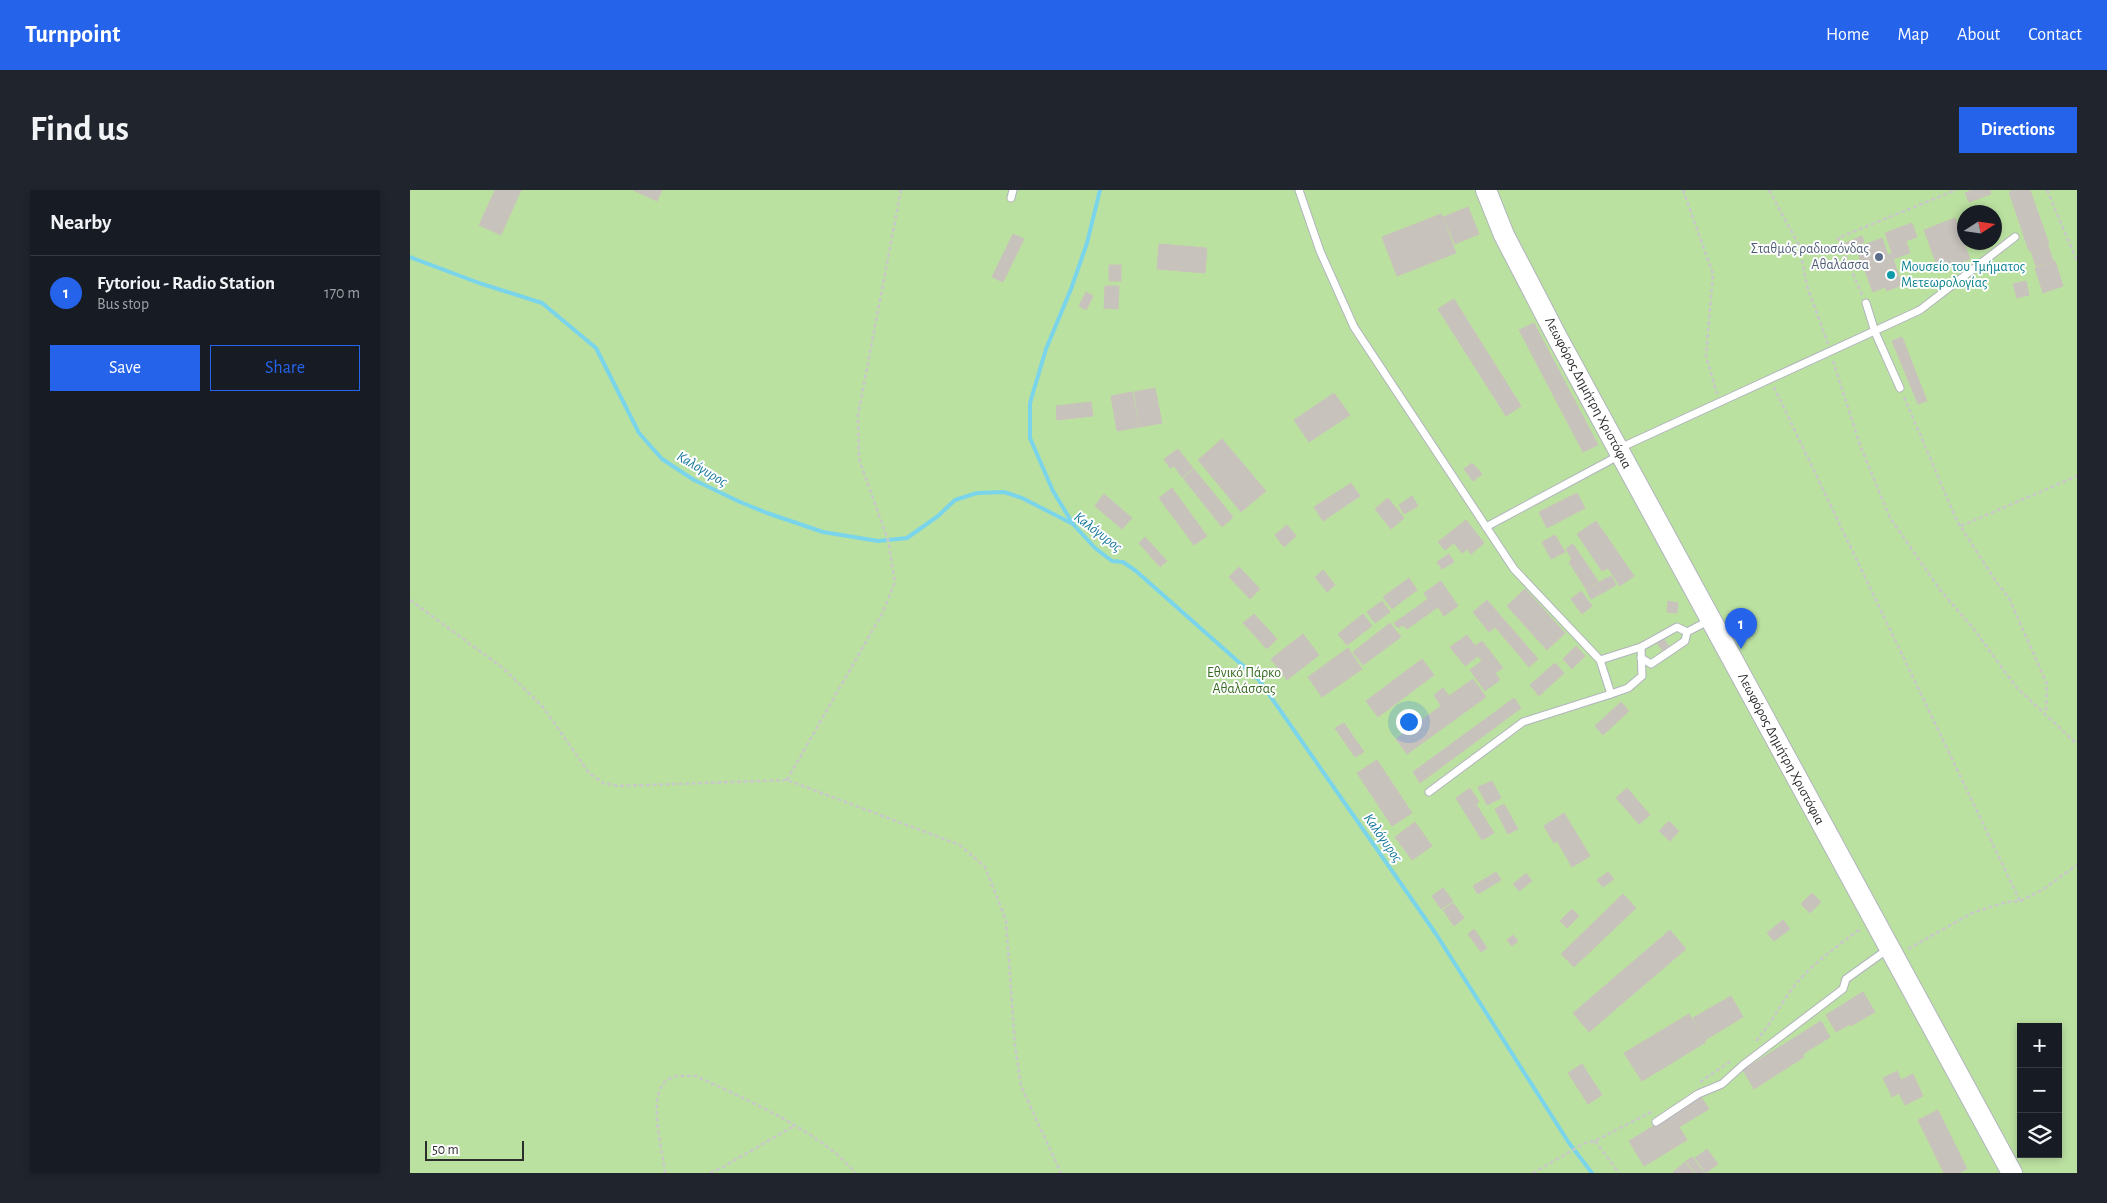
<!DOCTYPE html>
<html lang="en">
<head>
<meta charset="utf-8">
<style>
  :root { --surface:#171b24; --page:#20242c; --text:#f1f3f6; --muted:#9ea1a6; --line:#363941; --accent:#2563eb }
  body { margin:0; font-family:"Alegreya Sans",sans-serif; background:var(--page); color:var(--text) }
  .controls { position:absolute; right:15px; bottom:15px; display:grid; overflow:hidden; border-radius:0px; box-shadow:0 2px 8px #0003 }
  .controls button { width:45px; height:45px; display:grid; place-items:center; padding:0; border:0; border-bottom:1px solid var(--line); background:var(--surface); color:var(--text); font:25px sans-serif }
  .compass { position:absolute; left:1547px; top:15px; width:45px; height:45px; border-radius:50%; background:var(--surface); box-shadow:0 2px 8px #0003; rotate:78deg }
  .scale { position:absolute; left:15px; bottom:12px; width:99px; box-sizing:border-box; padding-left:5px; border:2px solid #2d2d2d; border-top:0; font-size:14px; line-height:18px; white-space:nowrap; color:#2d2d2d; -webkit-text-stroke:4px #fff; paint-order:stroke }
  .you { position:absolute; left:998px; top:531px; width:18px; height:18px; margin:-12px; border:4px solid #fff; border-radius:50%; background:#1a73e8; box-shadow:0 0 0 8px #1a73e833 }
  .badge { display:grid; place-items:center; width:32px; height:32px; border-radius:50%; background:var(--accent); color:#fff; font-size:16px; font-weight:700 }
  .pin { position:absolute; translate:-50% -41px; filter:drop-shadow(0 1px 2px #0008) }
  .pin::after { content:''; position:absolute; top:26px; width:18px; height:15px; background:inherit; clip-path:polygon(0 0,100% 0,50% 100%) }
  .list { margin:0; padding:0; list-style:none }
  h2 { display:flex; justify-content:space-between; align-items:center; height:65px; margin:0; padding:0 20px; font-size:21px }
  h2 small { font-size:16px; font-weight:400; color:var(--muted) }
  .list li { display:grid; grid-template-columns:32px 1fr auto; gap:15px; align-items:center; box-sizing:border-box; height:75px; padding:0 20px; border-top:1px solid var(--line) }
  .list b { display:block; font-size:19px; white-space:nowrap }
  .list p { margin:0; font-size:16px; white-space:nowrap; color:var(--muted) }
  .list em { font-size:16px; font-style:normal; color:var(--muted) }
  .actions { display:flex; gap:10px; padding:15px 20px }
  .actions a { flex:1; padding:11px 0; border:1px solid var(--accent); border-radius:0px; text-align:center; font-size:18px; color:var(--accent) }
  .actions .main { background:var(--accent); color:#fff }
  .icon { flex:none; width:28px; height:28px; fill:none; stroke:currentColor; stroke-width:2; stroke-linecap:round; stroke-linejoin:round }
  .map { position:relative; flex:none; width:1667px; height:983px; overflow:hidden; border-radius:0px }
  header { display:flex; align-items:center; gap:30px; box-sizing:border-box; height:70px; padding:0 25px; background:var(--accent); color:#fff }
  header strong { font-size:24px }
  nav { display:flex; gap:28px; margin-inline-start:auto; font-size:18px }
  .intro { display:flex; align-items:center; justify-content:space-between; box-sizing:border-box; height:120px; padding:0 30px }
  h1 { margin:0; font-size:35px }
  .button { padding:12px 22px; border-radius:0px; background:var(--accent); color:#fff; font-size:18px; font-weight:700 }
  main { display:flex; gap:30px; padding:0 30px }
  aside { flex:1; background:var(--surface); border-radius:0px; box-shadow:0 2px 8px #0003 }
  .map>svg:first-child { display:block }
</style>
</head>
<body>
<header>
<strong>Turnpoint</strong>
<nav><a>Home</a><a>Map</a><a>About</a><a>Contact</a></nav>
</header>
<div class="intro"><h1>Find us</h1><a class="button">Directions</a></div>
<main>
<aside>
<h2>Nearby<small></small></h2>
<ul class="list">
<li><span class="badge">1</span><div><b>Fytoriou - Radio Station</b><p>Bus stop</p></div><em>170 m</em></li>
</ul>
<div class="actions"><a class="main">Save</a><a>Share</a></div>
</aside>
<div class="map">
<svg width="1667" height="983" viewBox="0 0 1667 983">
  <rect width="100%" height="100%" fill="#eee7e1"/>
  <!-- green -->
  <path fill="#bbe1a1" fill-rule="evenodd" d="M0,0H1667V983H0ZM1554,22H1584V52H1554ZM1611,837H1648V964H1611Z"/>
  <g fill="none" stroke-linecap="round" stroke-linejoin="round">
    <!-- stream -->
    <g stroke="#7ad4ea" stroke-width="4">
      <path d="M0,67L69,93L132,113L186,158L229,243L252,269L284,290L330,312L357,323L413,342L468,351L497,348L528,326L545,310L567,303L594,302L612,308L663,334L685,358L702,371L713,372L726,381L849,490L1026,744L1159,953L1182,983"/>
      <path d="M663,334L643,301L620,248V213L636,159L661,99L677,53L690,0"/>
    </g>
  </g>
  <!-- building -->
  <g fill="#c7c2bc" stroke="#cac3ba">
    <path d="M85,0H111L91,45L69,35Z"/>
    <path d="M223,0H252L247,11Z"/>
    <path d="M1562,0H1580L1581,4L1559,12L1555,3Z"/>
    <path d="M1604,0H1620L1639,54L1619,61L1599,2Z"/>
    <path d="M1058,17L1069,44L1045,54L1033,27Z"/>
    <path d="M1031,24L1046,63L987,86L972,47Z"/>
    <path d="M1545,28L1560,69L1529,81L1514,40Z"/>
    <path d="M1502,33L1507,47L1496,51L1500,63L1483,69L1492,95L1477,101L1475,97L1463,102L1446,58L1472,48L1478,65L1482,63L1475,43Z"/>
    <path d="M603,44L614,49L593,92L582,87Z"/>
    <path d="M1452,46L1454,52L1447,55L1444,49Z"/>
    <path d="M1443,50L1445,55L1437,58L1435,53Z"/>
    <path d="M749,54L797,58L795,83L747,79Z"/>
    <path d="M1638,55L1643,71L1626,76L1621,61Z"/>
    <path d="M1645,71L1653,96L1633,103L1625,78Z"/>
    <rect x="699" y="75" width="12" height="16"/>
    <path d="M1616,91L1619,105L1607,108L1603,94Z"/>
    <path d="M695,96H709L708,119L694,118Z"/>
    <path d="M676,102L683,106L676,120L669,116Z"/>
    <path d="M1044,109L1111,216L1096,226L1028,119Z"/>
    <path d="M1124,133L1188,255L1173,262L1109,140Z"/>
    <path d="M1492,147L1517,211L1508,214L1482,151Z"/>
    <path d="M745,198L752,233L730,237L724,202Z"/>
    <path d="M722,202L729,237L707,241L701,206Z"/>
    <path d="M924,203L940,225L899,252L884,230Z"/>
    <path d="M681,212L683,226L647,230L646,216Z"/>
    <path d="M812,249L856,301L831,322L788,270Z"/>
    <path d="M768,259L783,278L772,287L764,276L760,278L754,269Z"/>
    <path d="M1062,273L1072,284L1063,291L1054,279Z"/>
    <path d="M784,279L823,327L812,337L773,288Z"/>
    <path d="M941,293L950,306L913,331L904,317Z"/>
    <path d="M762,298L797,346L784,355L749,308Z"/>
    <path d="M1167,303L1175,318L1137,338L1129,322Z"/>
    <path d="M694,304L722,328L712,339L685,316Z"/>
    <path d="M1002,306L1008,316L994,324L989,315Z"/>
    <path d="M978,308L994,328L981,339L965,319Z"/>
    <path d="M1056,330L1074,353L1061,364L1057,359L1052,363L1044,353L1035,360L1028,352Z"/>
    <path d="M1186,331L1224,386L1210,396L1198,378L1192,381L1167,344Z"/>
    <path d="M877,335L886,346L874,357L865,345Z"/>
    <path d="M1145,345L1155,362L1141,369L1132,352Z"/>
    <path d="M735,347L757,371L750,377L729,353Z"/>
    <path d="M1163,354L1188,391L1176,399L1159,372L1162,369L1156,359Z"/>
    <path d="M1039,364L1044,372L1032,379L1027,372Z"/>
    <path d="M829,377L850,399L840,409L819,387Z"/>
    <path d="M913,380L925,395L917,402L905,387Z"/>
    <path d="M1201,386L1206,395L1191,404L1185,394Z"/>
    <path d="M999,388L1007,400L982,419L973,407Z"/>
    <path d="M1031,391L1048,416L1034,426L1028,417L997,439L993,435L988,438L984,433L1018,409L1014,403Z"/>
    <path d="M1185,395L1190,404L1181,409L1176,399Z"/>
    <path d="M1115,399L1155,443L1137,460L1097,416Z"/>
    <path d="M1171,401L1182,416L1172,424L1161,409Z"/>
    <path d="M1077,410L1128,469L1119,477L1085,437L1079,442L1063,422Z"/>
    <path d="M972,411L980,422L965,433L957,422Z"/>
    <path d="M1258,411L1268,413L1267,423L1257,422Z"/>
    <path d="M844,424L867,449L857,459L833,433Z"/>
    <path d="M953,424L962,436L937,455L928,444Z"/>
    <path d="M980,433L991,447L953,475L943,462Z"/>
    <path d="M893,444L909,465L877,490L861,469Z"/>
    <path d="M1057,445L1065,456L1072,451L1093,478L1085,483L1090,490L1075,501L1060,480L1072,471L1068,466L1055,476L1040,457Z"/>
    <path d="M1253,448L1259,456L1252,460L1247,452Z"/>
    <path d="M1166,456L1175,466L1162,479L1153,469Z"/>
    <path d="M938,458L952,479L912,507L898,487Z"/>
    <path d="M1012,469L1024,485L968,527L956,511Z"/>
    <path d="M1145,473L1154,483L1129,506L1120,495Z"/>
    <path d="M1063,489L1076,507L997,564L986,549L1031,516L1024,505L1033,498L1039,506Z"/>
    <path d="M1104,508L1111,518L1010,593L1003,582Z"/>
    <path d="M1211,512L1219,521L1193,545L1185,536Z"/>
    <path d="M934,533L954,562L945,567L925,538Z"/>
    <path d="M967,570L1002,623L982,636L947,583Z"/>
    <path d="M1082,591L1091,608L1077,615L1068,597Z"/>
    <path d="M1060,598L1069,612L1054,621L1046,608Z"/>
    <path d="M1217,598L1240,625L1229,634L1206,608Z"/>
    <path d="M1066,614L1084,643L1072,650L1054,621Z"/>
    <path d="M1094,614L1108,639L1098,644L1085,619Z"/>
    <path d="M1154,623L1180,666L1162,677L1147,651L1144,653L1134,636Z"/>
    <path d="M1259,631L1269,641L1260,651L1249,641Z"/>
    <path d="M1005,632L1022,656L1002,670L985,647Z"/>
    <path d="M1086,682L1091,690L1068,704L1063,696Z"/>
    <path d="M1198,682L1204,689L1193,697L1187,690Z"/>
    <path d="M1116,683L1122,691L1109,701L1103,694Z"/>
    <path d="M1033,698L1043,711L1031,719L1022,706Z"/>
    <path d="M1402,703L1411,712L1400,723L1391,714Z"/>
    <path d="M1213,704L1226,718L1164,777L1151,764Z"/>
    <path d="M1043,713L1054,728L1044,736L1033,720Z"/>
    <path d="M1162,719L1169,726L1157,738L1150,731Z"/>
    <path d="M1373,730L1380,739L1364,751L1357,743Z"/>
    <path d="M1064,739L1077,758L1071,762L1058,744Z"/>
    <path d="M1260,740L1276,759L1179,842L1163,823Z"/>
    <path d="M1103,745L1108,751L1102,756L1097,750Z"/>
    <path d="M1453,802L1465,822L1441,836L1440,834L1426,842L1416,825Z"/>
    <path d="M1321,806L1333,827L1295,850L1283,828Z"/>
    <path d="M1279,824L1296,852L1232,891L1214,863Z"/>
    <path d="M1411,831L1420,847L1393,864L1394,867L1344,899L1333,880Z"/>
    <path d="M1172,874L1192,905L1178,914L1158,883Z"/>
    <path d="M1487,881L1491,890L1503,884L1513,906L1495,915L1489,903L1482,907L1473,888Z"/>
    <path d="M1291,907L1299,919L1269,937L1277,950L1234,976L1219,951Z"/>
    <path d="M1528,920L1557,979L1548,983H1534L1508,930Z"/>
    <path d="M1297,959L1308,974L1296,983L1285,968Z"/>
    <path d="M1282,967L1294,983H1286L1276,971Z"/>
    <path d="M1275,972L1284,983H1264L1263,982Z"/>
  </g>
  <g fill="none" stroke-linecap="round" stroke-linejoin="round">
    <!-- lane casing -->
    <g stroke="#b1b4bd" stroke-width="9">
      <g id="lane">
        <path d="M889,0L910,61L944,137L1104,379L1190,470L1201,504L1218,498L1232,486L1231,457L1267,437L1277,442L1300,430"/>
        <path d="M601,8L603,0"/>
        <path d="M1456,113L1465,142L1490,198"/>
        <path d="M1210,258L1510,120L1605,47"/>
        <path d="M1076,337L1210,265"/>
        <path d="M1231,468L1241,474L1275,451L1277,442"/>
        <path d="M1190,470L1231,457"/>
        <path d="M1019,602L1113,532L1201,504"/>
        <path d="M1246,932L1288,904L1312,894L1333,875L1433,799L1436,789L1478,759"/>
      </g>
    </g>
    <!-- secondary casing -->
    <g stroke="#b1b4bd" stroke-width="22">
      <path id="secondary" d="M1076,0L1094,45L1147,147L1602,983"/>
    </g>
    <!-- path -->
    <g stroke="#c8c8c8" stroke-width="2.5" stroke-dasharray="4 2.5" stroke-linecap="butt">
      <path d="M1273,0L1303,84L1296,166L1307,204"/>
      <path d="M1359,0L1389,55L1397,96L1418,154"/>
      <path d="M1637,0L1667,71"/>
      <path d="M1452,105L1428,48L1546,0"/>
      <path d="M1423,171L1450,255L1480,328L1531,401L1563,438L1606,497L1667,554"/>
      <path d="M1364,197L1610,711"/>
      <path d="M1494,207L1547,331L1585,390L1599,408L1637,494L1636,523"/>
      <path d="M1551,336L1667,286"/>
      <path d="M0,410L93,478L133,517L179,583L193,593L209,596L377,590L550,655L575,677L596,730L605,855L611,896L651,983"/>
      <path d="M377,590L473,422L485,392L478,350L449,269L448,225L491,0"/>
      <path d="M1498,759L1564,722L1597,712L1610,711L1632,700L1667,675"/>
      <path d="M1346,851C1360,835 1369,817 1381,800C1400,775 1425,758 1450,739"/>
      <path d="M1290,892L1321,871"/>
      <path d="M1185,951L1209,983"/>
      <path d="M255,983C253,962 237,906 256,891C264,884 276,886 286,886C333,908 414,943 445,983"/>
      <path d="M300,983L313,977L384,936"/>
      <path d="M1123,983L1175,953L1185,951L1243,921"/>
    </g>
    <!-- lane -->
    <use href="#lane" stroke="#fff" stroke-width="7"/>
    <!-- secondary -->
    <use href="#secondary" stroke="#fff" stroke-width="20"/>
  </g>
  <!-- markers -->
  <circle fill="#5c6f8a" stroke="#fff" stroke-width="2" cx="1469" cy="67" r="5"/>
  <circle fill="#0f9aa8" stroke="#fff" stroke-width="2" cx="1481" cy="85" r="5"/>
  <g text-anchor="middle" dominant-baseline="central" stroke-width="4" stroke-linejoin="round" paint-order="stroke">
    <!-- service labels -->
    <g font-size="14" fill="#4e5e75" stroke="#fff" text-anchor="end">
      <text x="1459" y="59">Σταθμός ραδιοσόνδας<tspan x="1459" dy="16">Αθαλάσσα</tspan></text>
    </g>
    <!-- culture labels -->
    <g font-size="14" fill="#0d838f" stroke="#fff" text-anchor="start">
      <text x="1491" y="77">Μουσείο του Τμήματος<tspan x="1491" dy="16">Μετεωρολογίας</tspan></text>
    </g>
    <!-- street labels -->
    <g font-size="14" fill="#2d2d2d" stroke="#fff">
      <text transform="translate(1178 203) rotate(62)">Λεωφόρος Δημήτρη Χριστόφια</text>
      <text transform="translate(1371 559) rotate(62)">Λεωφόρος Δημήτρη Χριστόφια</text>
    </g>
    <!-- park labels -->
    <g font-size="14" fill="#34691f" stroke="#fff">
      <text x="834" y="483">Εθνικό Πάρκο<tspan x="834" dy="16">Αθαλάσσας</tspan></text>
    </g>
    <!-- water labels -->
    <g font-size="15" font-style="italic" fill="#14769a" stroke="#fff">
      <text transform="translate(292 279) rotate(30)">Καλόγυρος</text>
      <text transform="translate(688 342) rotate(37)">Καλόγυρος</text>
      <text transform="translate(973 648) rotate(55)">Καλόγυρος</text>
    </g>
  </g>
</svg>
<div class="controls">
<button>+</button>
<button>−</button>
<button><svg class="icon" aria-label="layers" viewBox="0 0 24 24"><path d="M12 4l9 5-9 5-9-5zM3 14l9 5 9-5"/></svg></button>
</div>
<svg class="compass" viewBox="-18 -18 36 36"><path d="M0-13l5 13h-10z" fill="#e53935"/><path d="M0 13l5-13h-10z" fill="#9ea1a6"/></svg>
<div class="scale">50 m</div>
<div class="you"></div>
<div class="pin badge" style="left:1331px;top:459px">1</div>
</div>
</main>
</body>
</html>
